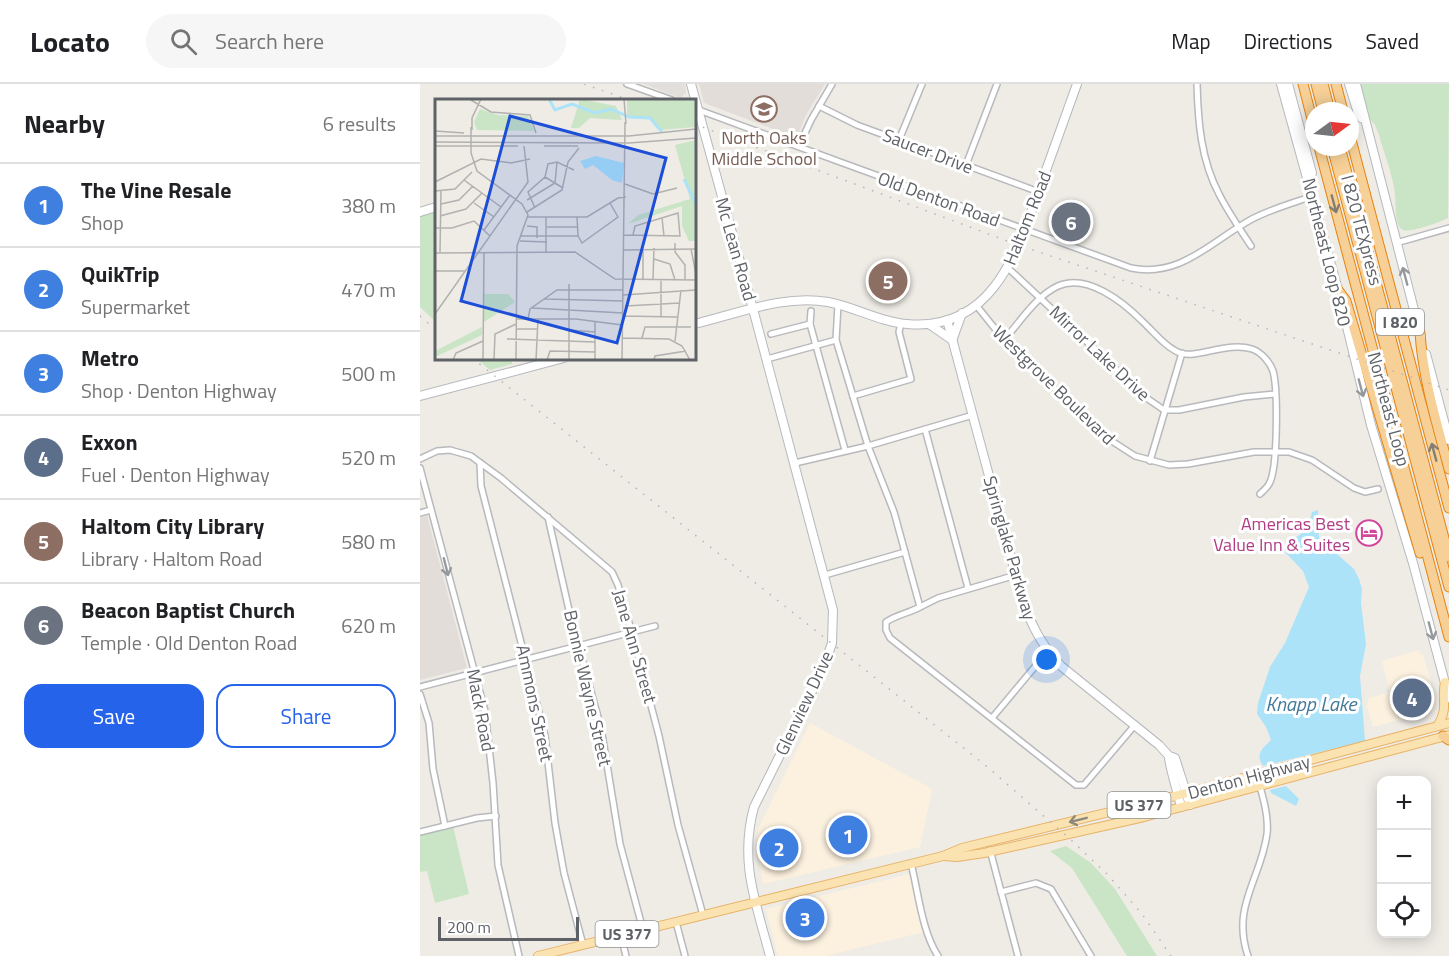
<!DOCTYPE html>
<html lang="en">
<head>
<meta charset="utf-8">
<style>
  :root { --surface:#fff; --page:#f6f6f6; --text:#202124; --muted:#757577; --line:#e0e0e0; --accent:#2563eb }
  body { margin:0; font-family:"Titillium Web",sans-serif; background:var(--page); color:var(--text) }
  .controls { position:absolute; right:18px; bottom:18px; display:grid; overflow:hidden; border-radius:12px; box-shadow:0 3px 15px #0003 }
  .controls button { width:54px; height:54px; display:grid; place-items:center; padding:0; border:0; border-bottom:2px solid var(--line); background:var(--surface); color:var(--text); font:30px sans-serif }
  .compass { position:absolute; left:885px; top:18px; width:54px; height:54px; border-radius:50%; background:var(--surface); box-shadow:0 3px 15px #0003; rotate:75deg }
  .scale { position:absolute; left:18px; bottom:15px; width:141px; box-sizing:border-box; padding-left:6px; border:3px solid #5e6266; border-top:0; font-size:16px; line-height:21px; white-space:nowrap; color:#5e6266; -webkit-text-stroke:4px #fff; paint-order:stroke }
  .you { position:absolute; left:627px; top:576px; width:21px; height:21px; margin:-15px; border:4px solid #fff; border-radius:50%; background:#1a73e8; box-shadow:0 0 0 9px #1a73e833 }
  .badge { display:grid; place-items:center; width:39px; height:39px; border-radius:50%; background:var(--accent); color:#fff; font-size:20px; font-weight:700 }
  .pin { position:absolute; translate:-50% -50%; border:3px solid #fff; box-shadow:0 2px 6px #0006 }
  .list { margin:0; padding:0; list-style:none }
  h2 { display:flex; justify-content:space-between; align-items:center; height:78px; margin:0; padding:0 24px; font-size:26px }
  h2 small { font-size:20px; font-weight:400; color:var(--muted) }
  .list li { display:grid; grid-template-columns:39px 1fr auto; gap:18px; align-items:center; box-sizing:border-box; height:84px; padding:0 24px; border-top:2px solid var(--line) }
  .list b { display:block; font-size:22px; white-space:nowrap }
  .list p { margin:0; font-size:20px; white-space:nowrap; color:var(--muted) }
  .list em { font-size:20px; font-style:normal; color:var(--muted) }
  .actions { display:flex; gap:12px; padding:18px 24px }
  .actions a { flex:1; padding:14px 0; border:2px solid var(--accent); border-radius:18px; text-align:center; font-size:21px; color:var(--accent) }
  .actions .main { background:var(--accent); color:#fff }
  .icon { flex:none; width:33px; height:33px; fill:none; stroke:currentColor; stroke-width:2; stroke-linecap:round; stroke-linejoin:round }
  .map { position:relative; flex:none; width:1029px; height:872px; overflow:hidden }
  header { display:flex; align-items:center; gap:36px; box-sizing:border-box; height:84px; padding:0 30px; background:var(--surface); border-bottom:2px solid var(--line) }
  header strong { font-size:28px }
  nav { display:flex; gap:33px; margin-inline-start:auto; font-size:21px }
  .search { width:420px; height:54px; background:var(--page); display:flex; align-items:center; gap:15px; box-sizing:border-box; padding:0 21px; border-radius:33px; color:var(--muted); font-size:22px }
  main { display:flex }
  aside { flex:1; background:var(--surface) }
  .map>svg:first-child { display:block }
</style>
</head>
<body>
<header>
<strong>Locato</strong>
<div class="search"><svg class="icon" aria-label="search" viewBox="0 0 24 24"><circle cx="10" cy="10" r="6"/><path d="M15 15l6 6"/></svg>Search here</div>
<nav><a>Map</a><a>Directions</a><a>Saved</a></nav>
</header>
<main>
<aside>
<h2>Nearby<small>6 results</small></h2>
<ul class="list">
<li><span class="badge" style="background:#3f7fe0">1</span><div><b>The Vine Resale</b><p>Shop</p></div><em>380 m</em></li>
<li><span class="badge" style="background:#3f7fe0">2</span><div><b>QuikTrip</b><p>Supermarket</p></div><em>470 m</em></li>
<li><span class="badge" style="background:#3f7fe0">3</span><div><b>Metro</b><p>Shop · Denton Highway</p></div><em>500 m</em></li>
<li><span class="badge" style="background:#5c6f8a">4</span><div><b>Exxon</b><p>Fuel · Denton Highway</p></div><em>520 m</em></li>
<li><span class="badge" style="background:#8d6e63">5</span><div><b>Haltom City Library</b><p>Library · Haltom Road</p></div><em>580 m</em></li>
<li><span class="badge" style="background:#6b7280">6</span><div><b>Beacon Baptist Church</b><p>Temple · Old Denton Road</p></div><em>620 m</em></li>
</ul>
<div class="actions"><a class="main">Save</a><a>Share</a></div>
</aside>
<div class="map">
<svg width="1029" height="872" viewBox="0 0 1029 872">
  <rect width="100%" height="100%" fill="#efece6"/>
  <!-- commercial -->
  <g fill="#fcf1df">
    <path d="M999,566L1000,570H1003L1016,617L1013,627L953,643L947,622L949,614L970,608L962,577Z"/>
    <path d="M390,639L512,705L500,763L343,800L337,761L338,745Z"/>
    <path d="M490,790L504,848L405,872H358L346,825Z"/>
  </g>
  <!-- industrial -->
  <path fill="#e1dedb" d="M224,0H265L266,9L260,14Z"/>
  <!-- education -->
  <g fill="#e2ddd8">
    <path d="M279,0H405L386,31L377,54L284,19Z"/>
    <path d="M7,431L47,584L0,596V433Z"/>
  </g>
  <!-- green -->
  <g fill="#c9e5c5">
    <path d="M940,0H1029L1028,134C1020,138 991,149 983,146C974,142 976,118 975,110C973,91 964,70 959,51L955,41L949,34Z"/>
    <path d="M16,128V238L0,223V132Z"/>
    <path d="M57,275H92V280L70,286Z"/>
    <path d="M33,742L49,810L15,819L7,787L0,788V750Z"/>
    <path d="M646,762L671,779L695,805L737,872H707L652,784L630,767Z"/>
  </g>
  <!-- water -->
  <g fill="#ace3f9">
    <path d="M898,426L899,454L934,485L939,495L942,505L941,519L946,560L940,592L945,657L843,682C835,670 842,665 851,656L846,643L837,630L838,619L850,583L865,559L889,503L883,487L861,464H873L874,454C886,449 889,440 892,428Z"/>
    <path d="M866,702L879,715L876,722L851,709L850,706Z"/>
  </g>
  <g fill="none" stroke-linecap="round" stroke-linejoin="round">
    <!-- street casing -->
    <g stroke="#b7b9bc" stroke-width="8">
      <g id="street">
        <path d="M207,0L252,16"/>
        <path d="M777,0C778,38 781,76 799,110C808,128 820,145 831,162"/>
        <path d="M399,22L437,41L619,108"/>
        <path d="M276,25C421,78 565,132 711,184C761,194 791,157 832,135C851,125 873,119 893,112"/>
        <path d="M479,56L502,0"/>
        <path d="M379,62L391,36L412,0"/>
        <path d="M546,81L577,0"/>
        <path d="M976,159L1029,144"/>
        <path d="M588,184L728,315L744,326H759L824,313L855,310"/>
        <path d="M418,221L416,256L448,362L474,428L500,523C489,529 476,531 466,538V546L470,554L656,701H664L715,641"/>
        <path d="M556,221L584,256L684,352L715,372L749,381L768,380L834,368H869L892,376L934,404L945,408L958,405"/>
        <path d="M391,227L390,240L425,366"/>
        <path d="M351,250L390,240"/>
        <path d="M584,256C600,238 616,212 638,202C667,189 703,218 722,237C733,247 745,263 760,269C777,275 808,257 832,265C841,268 850,278 853,287C858,305 858,386 849,400C847,404 843,407 840,410"/>
        <path d="M347,275L416,256"/>
        <path d="M433,312L491,295L479,248L481,239"/>
        <path d="M505,345L548,504"/>
        <path d="M0,375L17,367L30,366L51,372L81,394L192,488L198,501L212,549L239,652L258,741L283,831"/>
        <path d="M730,377L762,269"/>
        <path d="M60,379L61,402L125,652L135,739L144,789L163,861"/>
        <path d="M375,379L448,362L553,331"/>
        <path d="M0,384L65,627L73,699L78,781L99,872"/>
        <path d="M0,429L11,426"/>
        <path d="M128,433L151,535L181,644L200,760L223,846"/>
        <path d="M405,491L485,468"/>
        <path d="M500,523L518,514L596,491"/>
        <path d="M0,603L235,542"/>
        <path d="M0,610L9,639L13,685L25,742"/>
        <path d="M572,634L628,567"/>
        <path d="M0,748L57,734L76,732"/>
        <path d="M570,766L598,872"/>
        <path d="M491,779C498,807 502,848 518,872"/>
        <path d="M581,808L616,799L631,805L671,872"/>
        <path d="M256,838L265,872"/>
        <path d="M204,864L206,872"/>
        <path d="M828,872C811,822 841,795 847,750C849,731 842,709 836,690"/>
      </g>
    </g>
    <!-- secondary casing -->
    <g stroke="#b5b9bd" stroke-width="10">
      <g id="secondary">
        <path d="M271,0L333,225L413,526L412,559L403,585L334,723C319,778 336,819 350,872"/>
        <path d="M861,0L918,206L951,341L993,479L1029,614"/>
        <path d="M868,0L892,89L890,94"/>
        <path d="M929,0L938,29L941,34"/>
        <path d="M936,0L1001,253"/>
        <path d="M0,128L16,123"/>
        <path d="M527,236L602,514C612,543 621,560 641,582L739,661L749,672L755,674L770,721"/>
        <path d="M274,240C317,230 364,210 408,218C435,223 460,238 487,240C573,248 597,168 620,103C632,69 645,34 657,0"/>
        <path d="M509,240L532,256"/>
        <path d="M533,254L542,229"/>
        <path d="M1006,270L1029,356"/>
        <path d="M0,312L144,274"/>
        <path d="M749,672C748,679 759,712 761,723"/>
      </g>
    </g>
    <!-- primary casing -->
    <g stroke="#e8b166" stroke-width="10">
      <g id="primary">
        <path d="M1018,641C1029,623 1021,616 1025,598"/>
        <path d="M523,772L537,773L564,769L724,733L1029,651"/>
        <path d="M118,872L523,772L542,764L759,711L1029,639"/>
      </g>
    </g>
    <!-- highway casing -->
    <g stroke="#e68310" stroke-width="11">
      <g id="highway">
        <path d="M883,0L894,43"/>
        <path d="M896,0L903,27"/>
        <path d="M903,0L910,27"/>
        <path d="M916,0L923,27"/>
        <path d="M930,52L1029,424"/>
        <path d="M899,63L1029,553"/>
        <path d="M912,63L1029,503"/>
        <path d="M920,63L1029,473"/>
        <path d="M918,206L926,217L1000,469"/>
        <path d="M1000,249C1003,295 1017,340 1029,385"/>
        <path d="M1023,652L1029,656"/>
      </g>
    </g>
    <!-- street -->
    <use href="#street" stroke="#fff" stroke-width="5"/>
    <!-- secondary -->
    <use href="#secondary" stroke="#fff" stroke-width="8"/>
    <!-- primary -->
    <use href="#primary" stroke="#fae3b1" stroke-width="8"/>
    <!-- highway -->
    <use href="#highway" stroke="#f6d096" stroke-width="9"/>
    <!-- rail -->
    <g stroke="#b4b5b6" stroke-width="1.5" stroke-dasharray="1.5 8" stroke-linecap="butt">
      <path d="M164,0L209,16"/>
      <path d="M274,40L598,161L1029,306"/>
      <path d="M0,232L16,246"/>
      <path d="M52,274L565,681L650,755L687,790L722,830L751,872"/>
    </g>
  </g>
  <!-- one-way arrows -->
  <defs><path id="oneway-shaft" d="M-6 0H5M1.5-3L5.5 0L1.5 3" fill="none" stroke-width="1.6" stroke-linecap="round" stroke-linejoin="round" transform="scale(1.5)"/></defs>
  <g stroke="#847e72">
    <use href="#oneway-shaft" transform="translate(914 120) rotate(75)"/>
    <use href="#oneway-shaft" transform="translate(1014 368) rotate(-105)"/>
  </g>
  <g stroke="#96999c">
    <use href="#oneway-shaft" transform="translate(985 192) rotate(-105)"/>
    <use href="#oneway-shaft" transform="translate(941 304) rotate(75)"/>
    <use href="#oneway-shaft" transform="translate(26 483) rotate(76)"/>
    <use href="#oneway-shaft" transform="translate(1011 547) rotate(75)"/>
  </g>
  <use stroke="#8d897c" href="#oneway-shaft" transform="translate(658 736) rotate(166)"/>
  <!-- icons -->
  <defs>
    <g id="school-ring" transform="scale(1.35)"><circle r="9.5" fill="#fff" stroke="#8d6e63" stroke-width="1.5"/><path d="M0-5L7-2L0 1L-7-2ZM-4 1L0 2.5L4 1V4Q0 6-4 4Z" fill="#8d6e63"/></g>
    <g id="hotel-ring" transform="scale(1.35)"><circle r="9.5" fill="#fff" stroke="#d1479c" stroke-width="1.5"/><path d="M-6-4.5h1.5V1H6V5H4.5V3h-9V5H-6ZM-4 0a1.8 1.8 0 1 1 3.6 0ZM.5 0V-2.5h3Q6-2.5 6 0Z" fill="#d1479c"/></g>
  </defs>
  <g fill-rule="evenodd">
    <use href="#school-ring" x="344" y="25"/>
    <use href="#hotel-ring" x="949" y="449"/>
  </g>
  <g text-anchor="middle" dominant-baseline="central" stroke-width="6" stroke-linejoin="round" paint-order="stroke">
    <!-- shield labels -->
    <g fill="#fff" stroke="#8e9194" stroke-width="1.5">
      <rect x="956" y="225" width="48" height="26" rx="4.5"/>
      <rect x="687.5" y="708" width="63" height="26" rx="4.5"/>
      <rect x="175.5" y="837" width="63" height="26" rx="4.5"/>
    </g>
    <g font-size="16" font-weight="bold" fill="#5e6266">
      <text x="980" y="238">I 820</text>
      <text x="719" y="721">US 377</text>
      <text x="207" y="850">US 377</text>
    </g>
    <!-- education labels -->
    <g font-size="18" fill="#785e54" stroke="#fff">
      <text x="344" y="53">North Oaks<tspan x="344" dy="21">Middle School</tspan></text>
    </g>
    <!-- street labels -->
    <g font-size="18" fill="#5e6266" stroke="#fff">
      <text transform="translate(508 67) rotate(21)">Saucer Drive</text>
      <text transform="translate(519 115) rotate(20)">Old Denton Road</text>
      <text transform="translate(607 134) rotate(-68)">Haltom Road</text>
      <text transform="translate(942 146) rotate(75)">I 820 TEXpress</text>
      <text transform="translate(316 165) rotate(74)">Mc Lean Road</text>
      <text transform="translate(907 168) rotate(76)">Northeast Loop 820</text>
      <text transform="translate(680 269) rotate(43)">Mirror Lake Drive</text>
      <text transform="translate(634 301) rotate(44)">Westgrove Boulevard</text>
      <text transform="translate(969 325) rotate(75)">Northeast Loop</text>
      <text transform="translate(590 464) rotate(74)">Springlake Parkway</text>
      <text transform="translate(215 562) rotate(74)">Jane Ann Street</text>
      <text transform="translate(168 604) rotate(77)">Bonnie Wayne Street</text>
      <text transform="translate(115 619) rotate(78)">Ammons Street</text>
      <text transform="translate(384 619) rotate(-65)">Glenview Drive</text>
      <text transform="translate(61 626) rotate(79)">Mack Road</text>
      <text transform="translate(829 693) rotate(-15)">Denton Highway</text>
    </g>
    <!-- hotel labels -->
    <g font-size="18" fill="#b23c85" stroke="#fff" text-anchor="end">
      <text x="930" y="439">Americas Best<tspan x="930" dy="21">Value Inn &amp; Suites</tspan></text>
    </g>
    <!-- water labels -->
    <g font-size="20" font-style="italic" fill="#437a9a" stroke="#fff">
      <text x="891" y="619">Knapp Lake</text>
    </g>
  </g>
  <!-- overview -->
  <g transform="translate(15 15)">
    <rect width="261" height="261" fill="#efece6"/>
    <path d="M145,0L181,7L187,21L155,19L144,29H136ZM261,0V28L224,31L215,19L192,17V1ZM45,10L63,16L93,17L99,32L42,31L39,23ZM261,41V142H254L247,127V107L193,125L203,116L255,100L240,46ZM49,195H73L80,203L49,223ZM47,228V236L0,258V252Z" fill="#c9e5c5"/>
    <path d="M161,57L189,64L187,84L177,81L158,66L150,70L145,62Z" fill="#ace3f9"/>
    <path fill="none" stroke="#ace3f9" stroke-width="3" d="M114,0L120,11L137,5L160,14L176,10L194,18L215,19L227,33M249,80L261,105"/>
    <path fill="none" stroke="#b1b1af" stroke-width="1.5" d="M189,0L191,25M36,1L56,13L95,16L101,34M36,28V54L42,72L87,105L93,116L82,147L81,261M37,31V19L46,0M0,32L29,34M0,37H194L261,30M0,43L194,44L261,39M0,47H83M109,47H143M110,78L128,89M29,81L66,108M0,83L46,60L76,64L95,60M190,85L218,95L242,89M0,92L20,90L37,73M92,101L120,84L122,63M39,104L59,118M6,105L24,101L38,87M100,109L93,93L110,78L113,65L122,63L139,71M92,113L127,91L133,63L144,49M5,117L31,110L47,94M93,118H152L183,99L191,98M111,118V153M142,118L143,137M227,119L229,137M92,127L102,128V139M112,128H142M0,129H17L39,122L55,137M49,131L75,96M189,136L245,137L243,114L200,127L198,136M86,137H143L147,144L183,118L175,104M85,142L112,143M240,144V153L250,166V180M256,150L261,175M189,151L261,150M5,153L6,92M0,154L140,153L180,180L261,181M219,160L235,165L240,181M0,172H30M208,180V150M218,180L219,149M226,181V218M188,196L261,191M110,200L188,202M190,207L245,204M97,209L188,214M0,215L93,83L89,47M188,217L242,218M81,220H141L187,226M93,220L95,210L122,191H188M81,230H103M134,231L160,233M187,239L234,240L247,247L255,261M207,239L210,228H256M72,240L160,243M240,242L246,191M18,261L21,254L48,242M48,261L49,153M59,261L60,235L81,225M101,261L103,220M112,261L115,252L160,253M134,261V185M160,261V223M187,261L190,23M219,261L220,257L251,252"/>
    <path fill="#1d4ed8" fill-opacity="0.15" stroke="#1d4ed8" stroke-width="3" d="M75,17L231,59L182,244L26,202Z"/>
    <rect width="261" height="261" fill="none" stroke="#5e6266" stroke-width="3"/>
  </g>
</svg>
<div class="controls">
<button>+</button>
<button>−</button>
<button><svg class="icon" aria-label="locate" viewBox="0 0 24 24"><circle cx="12" cy="12" r="6"/><path d="M12 2v4M12 18v4M2 12h4M18 12h4"/></svg></button>
</div>
<svg class="compass" viewBox="-18 -18 36 36"><path d="M0-13l5 13h-10z" fill="#e53935"/><path d="M0 13l5-13h-10z" fill="#757577"/></svg>
<div class="scale">200 m</div>
<div class="you"></div>
<div class="pin badge" style="left:428px;top:751px;background:#3f7fe0">1</div>
<div class="pin badge" style="left:359px;top:764px;background:#3f7fe0">2</div>
<div class="pin badge" style="left:385px;top:834px;background:#3f7fe0">3</div>
<div class="pin badge" style="left:992px;top:614px;background:#5c6f8a">4</div>
<div class="pin badge" style="left:468px;top:197px;background:#8d6e63">5</div>
<div class="pin badge" style="left:651px;top:138px;background:#6b7280">6</div>
</div>
</main>
</body>
</html>
